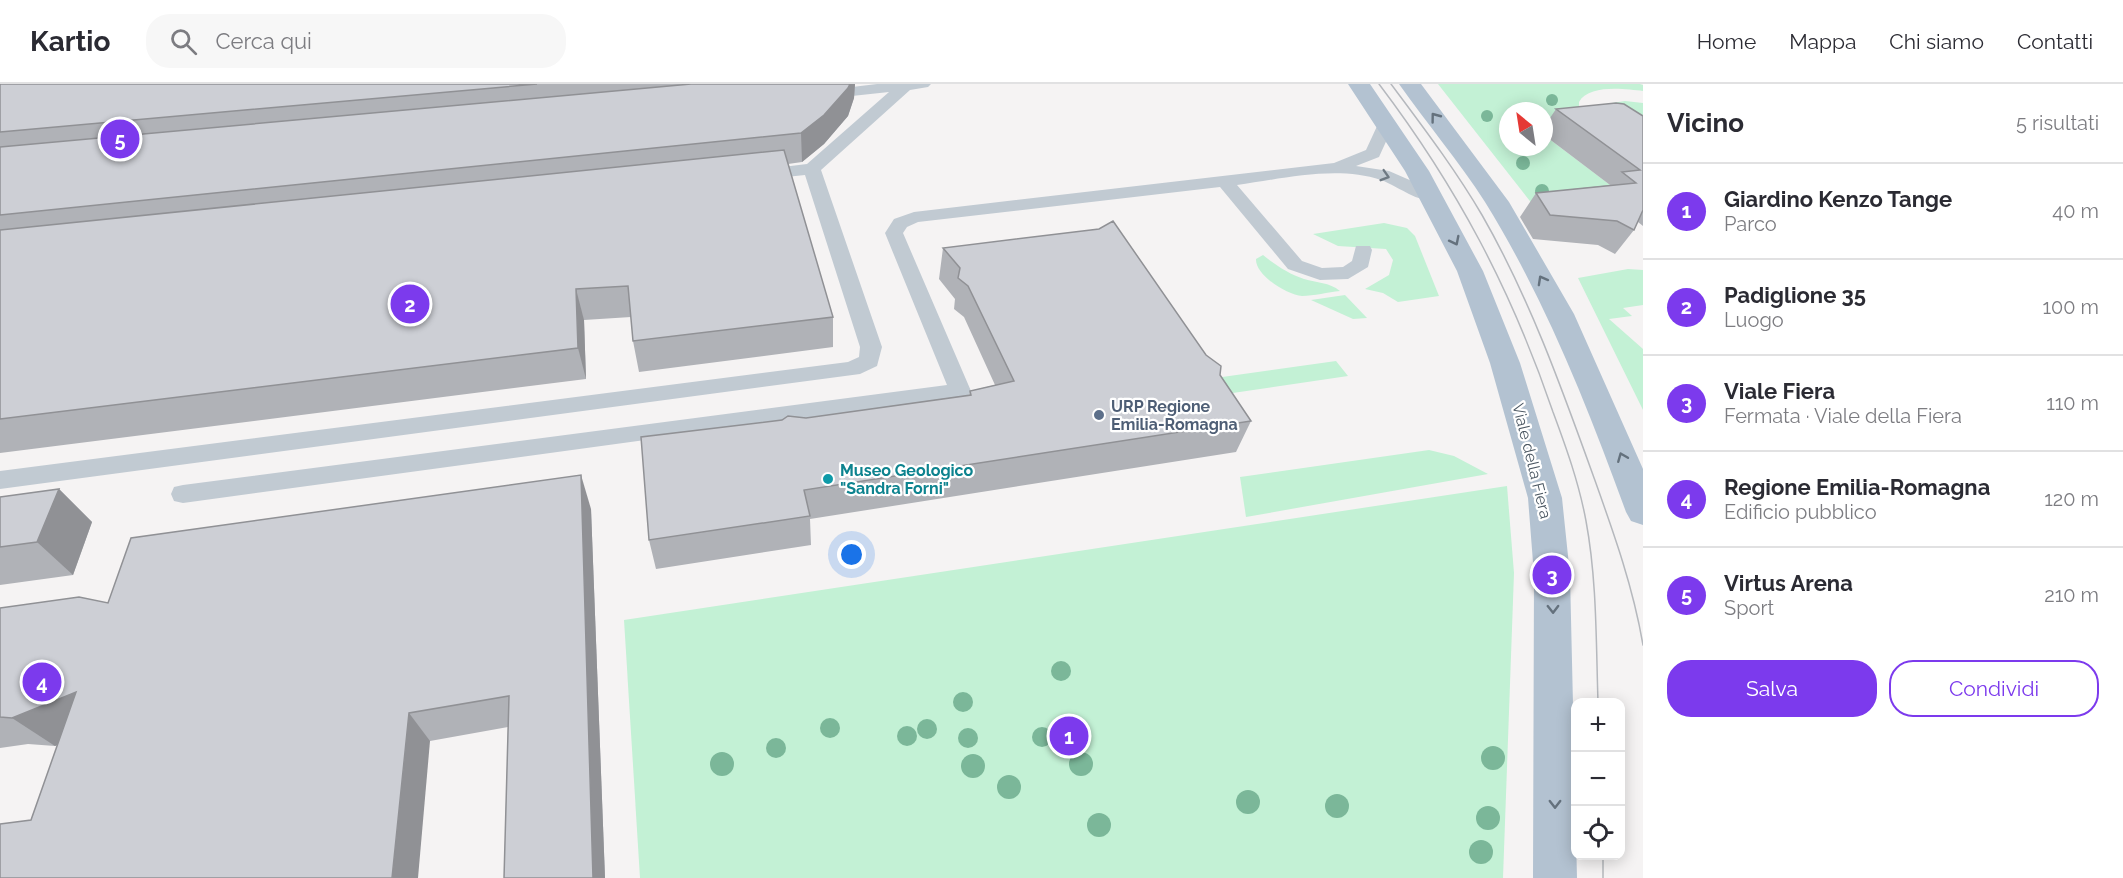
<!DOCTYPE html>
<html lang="it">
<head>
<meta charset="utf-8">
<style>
  :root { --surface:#fff; --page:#f7f7f7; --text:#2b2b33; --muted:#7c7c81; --line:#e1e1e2; --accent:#7c3aed }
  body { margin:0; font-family:Raleway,sans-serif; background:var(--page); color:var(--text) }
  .controls { position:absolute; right:18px; bottom:18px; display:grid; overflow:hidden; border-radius:12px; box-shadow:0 3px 15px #0003 }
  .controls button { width:54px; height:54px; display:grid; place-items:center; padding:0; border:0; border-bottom:2px solid var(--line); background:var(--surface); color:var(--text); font:30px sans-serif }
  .compass { position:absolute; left:1499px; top:18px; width:54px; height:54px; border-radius:50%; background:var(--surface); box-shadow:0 3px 15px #0003; rotate:330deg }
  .you { position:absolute; left:852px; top:471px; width:21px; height:21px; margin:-15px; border:4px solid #fff; border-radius:50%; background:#1a73e8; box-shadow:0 0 0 9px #1a73e833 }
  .badge { display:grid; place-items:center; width:39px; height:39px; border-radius:50%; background:var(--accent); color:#fff; font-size:20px; font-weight:700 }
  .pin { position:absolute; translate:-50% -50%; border:3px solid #fff; box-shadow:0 2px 6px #0006 }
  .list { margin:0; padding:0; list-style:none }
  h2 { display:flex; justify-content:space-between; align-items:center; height:78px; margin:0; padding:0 24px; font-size:26px }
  h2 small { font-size:20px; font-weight:400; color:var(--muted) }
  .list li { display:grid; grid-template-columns:39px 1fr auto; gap:18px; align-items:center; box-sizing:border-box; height:96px; padding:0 24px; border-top:2px solid var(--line) }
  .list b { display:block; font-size:22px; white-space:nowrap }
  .list p { margin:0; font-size:20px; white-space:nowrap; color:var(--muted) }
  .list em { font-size:20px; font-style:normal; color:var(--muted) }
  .actions { display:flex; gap:12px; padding:18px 24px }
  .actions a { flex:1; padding:14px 0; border:2px solid var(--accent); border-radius:24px; text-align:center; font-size:21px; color:var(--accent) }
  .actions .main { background:var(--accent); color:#fff }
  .icon { flex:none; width:33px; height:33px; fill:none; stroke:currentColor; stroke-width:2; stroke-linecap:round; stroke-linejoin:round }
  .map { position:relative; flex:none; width:1643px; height:794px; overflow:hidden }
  header { display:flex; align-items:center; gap:36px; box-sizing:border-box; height:84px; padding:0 30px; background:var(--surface); border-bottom:2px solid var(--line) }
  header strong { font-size:28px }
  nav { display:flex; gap:33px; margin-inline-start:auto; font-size:21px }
  .search { width:420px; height:54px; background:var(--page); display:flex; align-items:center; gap:15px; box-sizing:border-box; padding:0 21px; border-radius:24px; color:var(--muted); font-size:22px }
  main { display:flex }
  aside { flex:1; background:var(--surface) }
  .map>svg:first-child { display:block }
</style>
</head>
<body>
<header>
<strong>Kartio</strong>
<div class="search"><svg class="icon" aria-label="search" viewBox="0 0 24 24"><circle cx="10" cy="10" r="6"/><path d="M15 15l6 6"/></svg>Cerca qui</div>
<nav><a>Home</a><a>Mappa</a><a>Chi siamo</a><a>Contatti</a></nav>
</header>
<main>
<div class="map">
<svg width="1643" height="794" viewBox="0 0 1643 794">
  <rect width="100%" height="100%" fill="#f5f3f3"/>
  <!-- green -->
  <g fill="#c3f1d5">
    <path d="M1438,0H1640L1643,1V7C1625,5 1589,0 1579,18V24L1625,17L1643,19V72L1544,48V27H1508V63H1544V51L1622,110L1533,121Z"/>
    <path d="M1384,139L1407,144L1415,152L1439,212L1398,218L1383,209L1365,205L1389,191L1393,176L1386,165L1338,162L1313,150Z"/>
    <path d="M1263,171C1275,181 1289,190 1304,195C1317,199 1329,198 1340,207C1328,208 1314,212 1302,212C1287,211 1255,191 1256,175Z"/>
    <path d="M1628,185L1643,186V221L1623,224L1632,232L1609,235L1643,265V326L1578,194Z"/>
    <path d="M1345,211L1367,234L1353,235L1311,216Z"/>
    <path d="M1336,277L1348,292L1226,310L1215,294Z"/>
    <path d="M1429,366L1454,372L1488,390L1246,433L1240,393Z"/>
    <path d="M1507,402L1514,489L1503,794H640L624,536Z"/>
  </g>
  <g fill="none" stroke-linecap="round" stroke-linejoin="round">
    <!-- lane -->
    <g fill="#c1cad2" fill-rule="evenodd">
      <path d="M877,0H931L928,3L910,6L821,86L882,263L877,282L860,290L0,405V387L848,278L859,273L860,263L805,91L757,96L748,91L757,86L807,80L889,8L824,15L816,10L819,7Z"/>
      <path d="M1386,35L1394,40L1379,73L1356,82L1389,87L1437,108L1440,112L1437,116C1419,120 1398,102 1381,96C1336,81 1282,95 1237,101L1302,177L1322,184L1343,183L1352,177L1356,162H1370L1372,166L1368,183L1348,195L1320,196L1288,185L1220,103L918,138L907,143L903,149L971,307L968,312L183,419L174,417L171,410L174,403L183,401L947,301L885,149L894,135L914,128L1334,79L1366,66L1378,40Z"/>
    </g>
    <!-- primary -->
    <g fill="#b3c2d1" fill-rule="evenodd">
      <path d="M1348,0H1370L1429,87L1483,187L1520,279L1562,414L1570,491L1577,794H1533L1534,491L1528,414L1490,279L1457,187L1405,87Z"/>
      <path d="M1399,0H1421L1509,118L1574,230L1643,385V441L1631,437L1626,428C1587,321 1545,215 1485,118C1459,77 1427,40 1399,0Z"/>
    </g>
    <!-- tram -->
    <g stroke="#b5b8bd" stroke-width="1.5">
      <path d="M1379,0C1457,103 1511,205 1553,328C1566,363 1579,399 1586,437C1597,496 1596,558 1598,618"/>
      <path d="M1391,0C1423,43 1455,85 1482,131C1529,213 1561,302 1593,391C1613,447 1633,502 1643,561"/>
      <path d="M1603,772V794"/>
    </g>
  </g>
  <!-- trees -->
  <g fill="#7bb799">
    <circle cx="1552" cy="16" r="6"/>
    <circle cx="1487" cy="32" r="6"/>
    <circle cx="1523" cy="79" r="7"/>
    <circle cx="1542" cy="107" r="7"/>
    <circle cx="1061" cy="587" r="10"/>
    <circle cx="963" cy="618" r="10"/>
    <circle cx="830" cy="644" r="10"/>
    <circle cx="927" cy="645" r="10"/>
    <circle cx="907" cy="652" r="10"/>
    <circle cx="1042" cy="653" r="10"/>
    <circle cx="968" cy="654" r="10"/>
    <circle cx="776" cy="664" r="10"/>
    <circle cx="1493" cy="674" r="12"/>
    <circle cx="722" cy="680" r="12"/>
    <circle cx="1081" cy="680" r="12"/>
    <circle cx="973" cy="682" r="12"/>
    <circle cx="1009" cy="703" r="12"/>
    <circle cx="1248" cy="718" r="12"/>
    <circle cx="1337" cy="722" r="12"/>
    <circle cx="1488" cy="734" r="12"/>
    <circle cx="1099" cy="741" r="12"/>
    <circle cx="1481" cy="768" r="12"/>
  </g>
  <!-- wall -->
  <g fill="#b0b2b7">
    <path d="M0,0H855L854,14L848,32L824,60L802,78L788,80L833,233V263L639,288L633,257L631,233L584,236L586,295L0,369Z"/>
    <path d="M1556,25L1643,32V142L1638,138L1634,146L1615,170L1598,161L1533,155L1520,133L1536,109L1610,101L1544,51V43Z"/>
    <path d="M943,164L1220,291L1251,337L1236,368L810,435L811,461L656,485L649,456L806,334L969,311L970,307L995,301L964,233L954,225L955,215L939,195Z"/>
    <path d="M59,405L92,438L73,491L0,501V413Z"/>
    <path d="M591,425L605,794H504L508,643L430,657L31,736L58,661L55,662L28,660L0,664V524L108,519Z"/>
  </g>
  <!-- shaded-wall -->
  <g fill="#909195">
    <path d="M850,0H855L854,14L848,32L824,60L802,78L801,49Z"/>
    <path d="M576,205L584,236L586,295L578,264Z"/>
    <path d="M581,391L591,425L605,794H593Z"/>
    <path d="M59,405L92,438L73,491L37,458Z"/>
    <path d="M76,608L114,637L55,662L12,634Z"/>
    <path d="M409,629L430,657L418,794H392Z"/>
  </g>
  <!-- building -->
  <g fill="#cdcfd5" stroke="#909195" stroke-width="1.5">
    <path d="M0,0H537L0,48Z"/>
    <path d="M691,0H850L848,4L824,31L801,49L0,131V63Z"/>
    <path d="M1616,19L1624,20L1643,32V126L1634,146L1617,137L1550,131L1536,109L1636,99L1622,88L1640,86L1556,25Z"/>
    <path d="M784,66L833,233L633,257L628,202L576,205L578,264L0,335V146Z"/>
    <path d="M1113,137L1206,271L1221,282L1220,291L1251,337L804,406L810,432L649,456L641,353L782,336L788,332L806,334L971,311L970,307L1014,297L968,202L958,194L960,184L943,164L1099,145Z"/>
    <path d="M581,391L593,794H504L509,612L409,629L392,794H0V740L31,736L76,608L12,634L0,633V524L79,513L108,519L131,454Z"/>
    <path d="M59,405L37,458L0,463V413Z"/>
  </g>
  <!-- one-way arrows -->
  <defs><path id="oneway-chevron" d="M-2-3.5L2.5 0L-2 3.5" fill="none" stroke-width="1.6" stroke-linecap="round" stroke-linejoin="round" transform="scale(1.5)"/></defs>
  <g stroke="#64717d">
    <use href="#oneway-chevron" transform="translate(1435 33) rotate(-127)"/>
    <use href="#oneway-chevron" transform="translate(1455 157) rotate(63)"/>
    <use href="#oneway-chevron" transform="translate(1542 196) rotate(-119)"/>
    <use href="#oneway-chevron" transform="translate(1622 373) rotate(-112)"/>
    <use href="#oneway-chevron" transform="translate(1553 525) rotate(89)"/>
    <use href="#oneway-chevron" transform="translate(1555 720) rotate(90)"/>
  </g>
  <use stroke="#6e7983" href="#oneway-chevron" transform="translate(1385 92) rotate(17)"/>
  <!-- markers -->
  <circle fill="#5c6f8a" stroke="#fff" stroke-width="2" cx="1099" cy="331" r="6"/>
  <circle fill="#0f9aa8" stroke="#fff" stroke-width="2" cx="828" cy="395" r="6"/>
  <g text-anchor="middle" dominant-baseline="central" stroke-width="4.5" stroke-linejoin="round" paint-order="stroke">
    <!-- service labels -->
    <g font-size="16" font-weight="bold" fill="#4e5e75" stroke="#fff" text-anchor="start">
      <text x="1111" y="322">URP Regione<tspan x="1111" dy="18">Emilia-Romagna</tspan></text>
    </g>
    <!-- street labels -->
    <g font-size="16" fill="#4a5661" stroke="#fff">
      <text transform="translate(1532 377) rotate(76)">Viale della Fiera</text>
    </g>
    <!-- culture labels -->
    <g font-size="16" font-weight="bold" fill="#0d838f" stroke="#fff" text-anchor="start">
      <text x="840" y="386">Museo Geologico<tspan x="840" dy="18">"Sandra Forni"</tspan></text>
    </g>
  </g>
</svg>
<div class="controls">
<button>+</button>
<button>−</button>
<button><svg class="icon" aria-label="locate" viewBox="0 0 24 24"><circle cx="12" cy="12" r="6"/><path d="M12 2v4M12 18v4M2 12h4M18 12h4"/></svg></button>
</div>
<svg class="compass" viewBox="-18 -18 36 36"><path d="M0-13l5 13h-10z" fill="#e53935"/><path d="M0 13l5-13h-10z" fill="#7c7c81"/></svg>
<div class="you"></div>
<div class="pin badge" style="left:1069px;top:652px">1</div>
<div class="pin badge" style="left:410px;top:220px">2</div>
<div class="pin badge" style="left:1552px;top:491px">3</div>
<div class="pin badge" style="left:42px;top:598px">4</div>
<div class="pin badge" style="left:120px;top:55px">5</div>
</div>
<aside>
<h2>Vicino<small>5 risultati</small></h2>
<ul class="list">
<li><span class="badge">1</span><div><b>Giardino Kenzo Tange</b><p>Parco</p></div><em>40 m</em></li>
<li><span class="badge">2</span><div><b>Padiglione 35</b><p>Luogo</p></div><em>100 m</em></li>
<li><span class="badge">3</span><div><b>Viale Fiera</b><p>Fermata · Viale della Fiera</p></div><em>110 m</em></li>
<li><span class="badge">4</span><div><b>Regione Emilia-Romagna</b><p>Edificio pubblico</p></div><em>120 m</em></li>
<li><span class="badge">5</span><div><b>Virtus Arena</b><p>Sport</p></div><em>210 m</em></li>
</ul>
<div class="actions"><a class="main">Salva</a><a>Condividi</a></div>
</aside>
</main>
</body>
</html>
